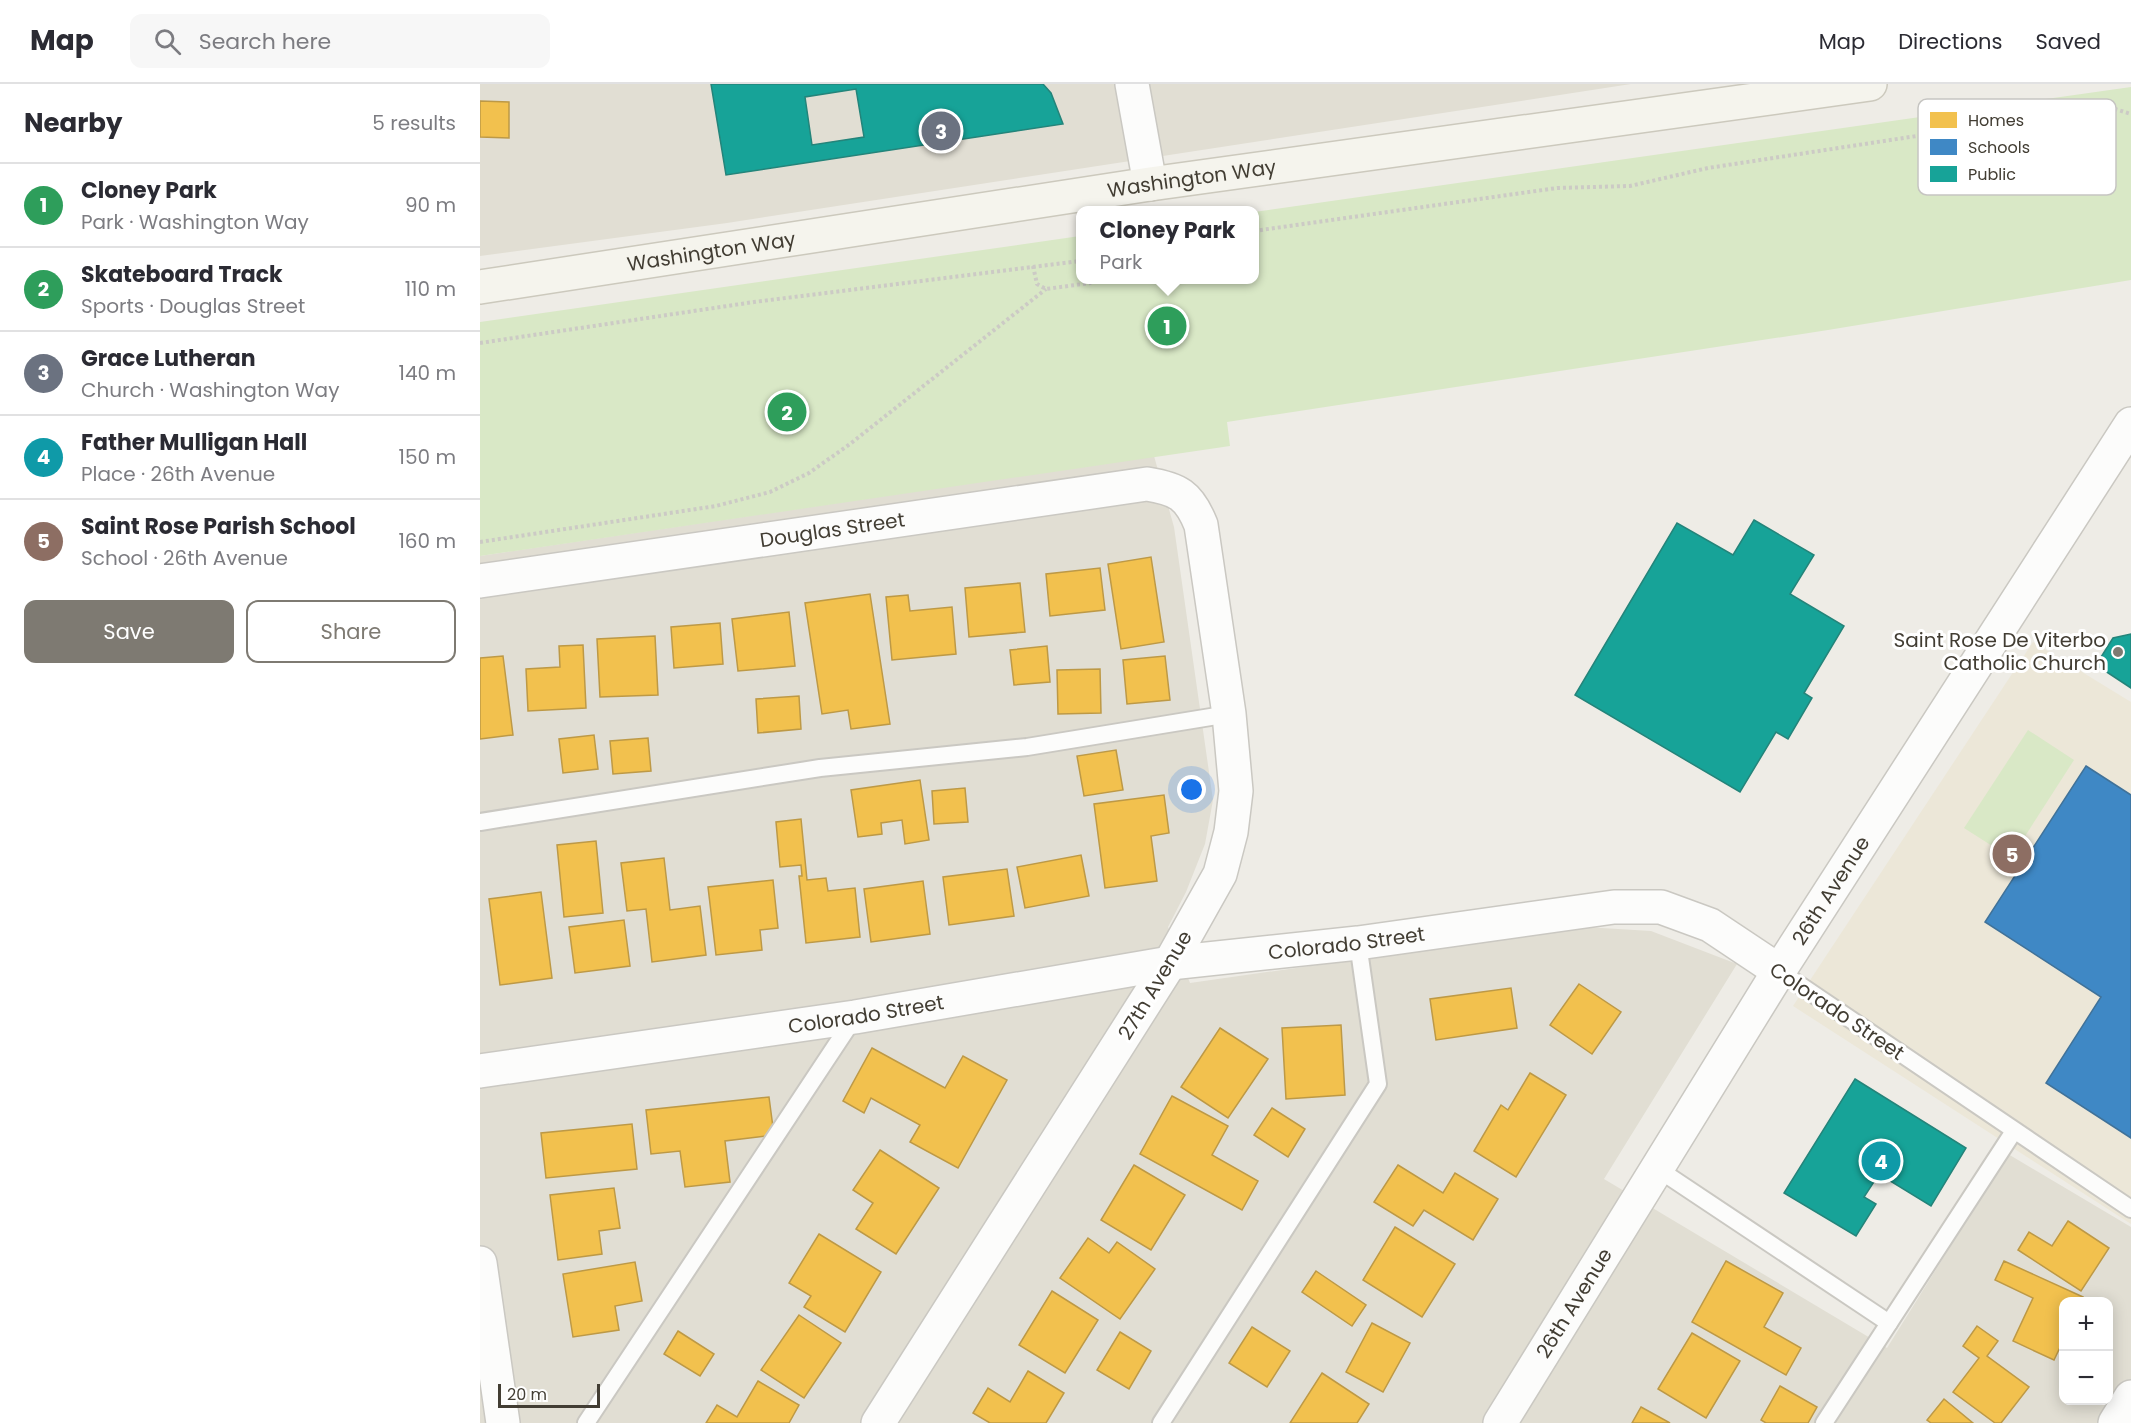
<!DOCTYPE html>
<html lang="en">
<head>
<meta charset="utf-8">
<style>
  :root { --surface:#fff; --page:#f7f7f7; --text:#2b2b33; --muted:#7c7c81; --line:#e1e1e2; --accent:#7e7a72 }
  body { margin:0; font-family:Poppins,sans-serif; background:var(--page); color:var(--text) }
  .controls { position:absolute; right:18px; bottom:18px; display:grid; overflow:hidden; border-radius:12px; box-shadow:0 3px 15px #0003 }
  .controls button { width:54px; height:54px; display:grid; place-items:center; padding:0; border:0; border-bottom:2px solid var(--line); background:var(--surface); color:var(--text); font:30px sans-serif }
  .scale { position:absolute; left:18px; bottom:15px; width:102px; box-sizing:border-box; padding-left:6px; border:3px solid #423d33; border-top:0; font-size:16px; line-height:21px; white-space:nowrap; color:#423d33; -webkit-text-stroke:4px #fff; paint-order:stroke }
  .you { position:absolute; left:712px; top:706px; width:21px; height:21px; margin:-15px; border:4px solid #fff; border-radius:50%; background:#1a73e8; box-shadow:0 0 0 9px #1a73e833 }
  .badge { display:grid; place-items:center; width:39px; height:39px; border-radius:50%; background:var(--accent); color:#fff; font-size:20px; font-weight:700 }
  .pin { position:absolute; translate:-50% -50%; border:3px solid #fff; box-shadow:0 2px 6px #0006 }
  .popup { position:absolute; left:596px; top:122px; width:183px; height:78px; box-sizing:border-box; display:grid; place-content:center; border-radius:12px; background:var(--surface); filter:drop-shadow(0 2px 4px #0005); font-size:20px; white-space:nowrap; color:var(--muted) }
  .popup b { font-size:22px; color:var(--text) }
  .popup::after { content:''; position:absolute; left:50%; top:100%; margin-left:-12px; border:12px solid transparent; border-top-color:var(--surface) }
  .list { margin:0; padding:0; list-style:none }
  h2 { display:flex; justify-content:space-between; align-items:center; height:78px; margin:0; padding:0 24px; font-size:26px }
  h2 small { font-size:20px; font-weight:400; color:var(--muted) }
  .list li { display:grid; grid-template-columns:39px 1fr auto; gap:18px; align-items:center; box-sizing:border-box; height:84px; padding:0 24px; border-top:2px solid var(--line) }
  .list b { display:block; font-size:22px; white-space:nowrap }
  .list p { margin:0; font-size:20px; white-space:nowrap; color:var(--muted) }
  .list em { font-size:20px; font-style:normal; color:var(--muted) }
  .actions { display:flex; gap:12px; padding:18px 24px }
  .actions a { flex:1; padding:14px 0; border:2px solid var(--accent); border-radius:12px; text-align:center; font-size:21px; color:var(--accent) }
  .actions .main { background:var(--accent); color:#fff }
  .icon { flex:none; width:33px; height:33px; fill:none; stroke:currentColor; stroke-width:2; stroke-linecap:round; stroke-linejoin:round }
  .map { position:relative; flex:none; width:1651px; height:1339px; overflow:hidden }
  header { display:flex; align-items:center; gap:36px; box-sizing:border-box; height:84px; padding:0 30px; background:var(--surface); border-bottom:2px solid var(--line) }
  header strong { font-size:28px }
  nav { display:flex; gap:33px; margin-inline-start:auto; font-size:21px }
  .search { width:420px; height:54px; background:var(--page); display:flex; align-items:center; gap:15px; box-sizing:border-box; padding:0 21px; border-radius:12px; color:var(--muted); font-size:22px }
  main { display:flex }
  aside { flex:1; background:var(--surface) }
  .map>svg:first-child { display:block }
</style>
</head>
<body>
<header>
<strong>Map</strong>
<div class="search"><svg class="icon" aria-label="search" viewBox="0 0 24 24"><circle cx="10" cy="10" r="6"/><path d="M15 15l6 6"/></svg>Search here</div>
<nav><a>Map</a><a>Directions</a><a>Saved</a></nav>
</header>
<main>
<aside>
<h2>Nearby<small>5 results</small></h2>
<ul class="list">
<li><span class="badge" style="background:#2e9e5b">1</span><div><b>Cloney Park</b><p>Park · Washington Way</p></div><em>90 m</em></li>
<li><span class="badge" style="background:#2e9e5b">2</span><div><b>Skateboard Track</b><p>Sports · Douglas Street</p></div><em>110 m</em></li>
<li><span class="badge" style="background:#6b7280">3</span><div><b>Grace Lutheran</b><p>Church · Washington Way</p></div><em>140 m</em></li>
<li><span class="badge" style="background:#0f9aa8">4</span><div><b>Father Mulligan Hall</b><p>Place · 26th Avenue</p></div><em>150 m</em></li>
<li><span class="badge" style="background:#8d6e63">5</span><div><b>Saint Rose Parish School</b><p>School · 26th Avenue</p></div><em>160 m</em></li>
</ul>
<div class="actions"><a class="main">Save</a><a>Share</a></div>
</aside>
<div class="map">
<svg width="1651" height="1339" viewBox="0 0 1651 1339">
  <rect width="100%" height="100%" fill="#eeece6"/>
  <!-- residential -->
  <g fill="#e1ded3" fill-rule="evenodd">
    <path d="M0,0H1151L247,139L0,172Z"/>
    <path d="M674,372L694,443L733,716L725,760L706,808L688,843L710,899L1105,843L1171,847L1257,880L1124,1095L1407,1264L1528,1070L1651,1143V1339H0V472ZM1584,1218H1628V1316H1584Z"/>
  </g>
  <!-- education -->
  <path fill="#ece7d8" d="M1553,558L1651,618V1140L1313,922Z"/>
  <!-- green -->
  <g fill="#d9e8c6">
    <path d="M1651,3V196L1348,246L747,338L750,362L0,472V238L600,152V196H774V128Z"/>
    <path d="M1548,646L1594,676L1531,774L1484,744Z"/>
  </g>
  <!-- homes -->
  <g fill="#f2c14e" stroke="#bd9946" stroke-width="1.5">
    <path d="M0,17L29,18V54L0,53Z"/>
    <path d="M671,473L684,558L641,565L628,480Z"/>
    <path d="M620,484L625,526L570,532L566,490Z"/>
    <path d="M540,499L545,548L489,553L485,504Z"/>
    <path d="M390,510L410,640L371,645L368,626L342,630L325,519Z"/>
    <path d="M428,511L430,527L472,523L476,570L412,576L406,513Z"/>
    <path d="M309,528L315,582L258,587L252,535Z"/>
    <path d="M240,539L243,580L194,584L191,543Z"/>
    <path d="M175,552L178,611L120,613L117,555Z"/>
    <path d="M103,561L106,624L48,627L46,585L80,583L79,562Z"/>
    <path d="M567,562L570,598L534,601L530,566Z"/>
    <path d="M23,572L33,651L0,655V574Z"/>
    <path d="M685,572L690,616L647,620L643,576Z"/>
    <path d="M620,585L621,629L578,630L577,586Z"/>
    <path d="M319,612L321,645L278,649L276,615Z"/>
    <path d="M114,651L118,685L83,689L79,655Z"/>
    <path d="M168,654L171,687L133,690L130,657Z"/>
    <path d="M636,666L643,706L604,712L597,672Z"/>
    <path d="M440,696L449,756L425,760L422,736L401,739L402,750L378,753L371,706Z"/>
    <path d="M485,704L488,738L454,740L452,707Z"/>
    <path d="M684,711L689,749L671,752L677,797L625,804L614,720Z"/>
    <path d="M321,735L327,796L346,794L348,807L375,804L380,853L326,859L319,792H322L321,781L300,783L296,738Z"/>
    <path d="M116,757L123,829L84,833L77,761Z"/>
    <path d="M601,771L609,812L545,824L537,783Z"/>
    <path d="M184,774L190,826L220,822L226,871L172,878L166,825L147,827L141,779Z"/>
    <path d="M527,785L534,832L469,841L463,793Z"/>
    <path d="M293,796L298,844L280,846L282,866L236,871L228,803Z"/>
    <path d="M443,797L450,850L391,858L384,805Z"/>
    <path d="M61,808L72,894L20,901L9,815Z"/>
    <path d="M144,836L150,882L95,889L89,843Z"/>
    <path d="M1099,900L1141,928L1112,970L1070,941Z"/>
    <path d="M1031,904L1037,944L956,956L950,915Z"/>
    <path d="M861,941L865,1011L806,1015L802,944Z"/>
    <path d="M740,944L788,975L748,1034L701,1003Z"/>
    <path d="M392,964L465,1004L483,972L527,996L478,1084L430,1058L440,1041L391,1014L384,1029L363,1017Z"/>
    <path d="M1050,989L1086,1011L1036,1093L994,1067L1021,1021L1028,1026Z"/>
    <path d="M692,1012L748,1042L732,1071L778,1097L762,1126L660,1070Z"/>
    <path d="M289,1013L294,1051L245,1057L250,1098L205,1103L200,1067L171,1070L166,1026Z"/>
    <path d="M792,1024L825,1045L808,1073L774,1051Z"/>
    <path d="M152,1040L157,1085L66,1094L61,1049Z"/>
    <path d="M400,1066L459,1104L416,1170L376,1145L393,1119L373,1106Z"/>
    <path d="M654,1081L705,1111L671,1166L621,1136Z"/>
    <path d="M918,1081L963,1109L975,1089L1018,1115L993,1156L944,1126L933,1142L894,1118Z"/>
    <path d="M134,1104L140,1144L119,1147L122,1170L78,1176L70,1111Z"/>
    <path d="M1588,1137L1629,1164L1601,1207L1538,1166L1549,1148L1572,1162Z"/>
    <path d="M915,1143L975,1180L942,1233L883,1196Z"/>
    <path d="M339,1150L401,1188L365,1248L324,1223L331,1212L309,1199Z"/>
    <path d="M608,1154L629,1169L637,1158L675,1185L640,1235L580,1194Z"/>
    <path d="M1246,1177L1303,1209L1284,1243L1321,1264L1306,1291L1212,1238Z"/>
    <path d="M1524,1177L1603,1213L1601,1218H1584V1255L1574,1276L1533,1257L1553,1214L1515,1196Z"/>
    <path d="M155,1178L162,1217L135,1222L139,1246L93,1253L83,1190Z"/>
    <path d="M836,1187L886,1221L872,1242L822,1208Z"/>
    <path d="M572,1207L618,1236L585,1289L539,1261Z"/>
    <path d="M319,1231L361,1259L324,1314L281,1286Z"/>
    <path d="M892,1239L930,1259L903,1308L866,1288Z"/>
    <path d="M1497,1242L1518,1257L1507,1272L1549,1303L1521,1339H1515L1473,1308L1499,1274L1483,1262Z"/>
    <path d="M772,1243L810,1267L787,1303L749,1279Z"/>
    <path d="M198,1247L234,1270L220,1292L184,1270Z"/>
    <path d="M640,1248L671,1267L649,1305L617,1286Z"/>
    <path d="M1212,1249L1260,1277L1226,1334L1178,1305Z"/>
    <path d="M548,1287L584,1309L566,1339H510L493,1329L508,1304L530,1318Z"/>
    <path d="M842,1289L889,1320L877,1339H810Z"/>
    <path d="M278,1297L319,1321L309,1339H226L237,1321L257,1333Z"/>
    <path d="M1300,1302L1337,1323L1328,1339H1286L1281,1336Z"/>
    <path d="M1464,1315L1493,1339H1451L1447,1336Z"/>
    <path d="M1161,1323L1190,1339H1152Z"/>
  </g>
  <!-- schools -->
  <path fill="#3f88c5" stroke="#407299" stroke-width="1.5" d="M1606,682L1651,711V1054L1566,999L1621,913L1505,838Z"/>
  <!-- public -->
  <g fill="#17a398" stroke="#24847a" stroke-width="1.5" fill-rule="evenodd">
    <path d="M231,0H563L571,9L583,40L246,91ZM376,5L384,53L332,61L325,13Z"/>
    <path d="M1274,436L1334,471L1310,510L1364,542L1324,609L1332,614L1308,655L1296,648L1260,708L1095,611L1197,439L1253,471Z"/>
    <path d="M1651,550V604L1616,581L1633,554Z"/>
    <path d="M1375,995L1486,1064L1451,1122L1399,1090L1384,1113L1396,1120L1376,1152L1304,1109Z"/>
  </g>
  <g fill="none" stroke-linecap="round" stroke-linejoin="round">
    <!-- service casing -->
    <g stroke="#cac8c2" stroke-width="20">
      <g id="service">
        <path d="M0,738L340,684L547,663L749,630"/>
        <path d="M1299,887L1651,1125"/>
        <path d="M1178,1085L1409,1239"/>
        <path d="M106,1339L374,934"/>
        <path d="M681,1339L898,1000L878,859"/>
        <path d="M1344,1339L1534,1047"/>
      </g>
    </g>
    <!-- minor casing -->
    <g stroke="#cac8c2" stroke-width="36">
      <g id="minor">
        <path d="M652,0L670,100"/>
        <path id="s1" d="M0,497L667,400C698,405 709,411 721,441L749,630L756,707L751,748L740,790L690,879L398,1339"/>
        <path id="s2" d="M0,987L375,933L690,879L878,859L1134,823H1181L1230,841L1299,887"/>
        <path d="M0,1179L23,1339"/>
        <path id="s3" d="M1020,1339L1299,887L1651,340"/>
        <path d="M1635,1339L1651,1313"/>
      </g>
    </g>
    <!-- secondary casing -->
    <g stroke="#ccc9bd" stroke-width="36">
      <g id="secondary">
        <path id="s4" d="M0,203L670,100L1390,0"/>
      </g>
    </g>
    <!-- path -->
    <g stroke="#cccac5" stroke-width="4" stroke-dasharray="3 3" stroke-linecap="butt">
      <path d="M774,147L1077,104L1150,102L1228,84L1606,26L1635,25L1651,30"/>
      <path d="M553,182L557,200L566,205L610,199L613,196"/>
      <path d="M0,259L274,218L600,177"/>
      <path d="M0,458L236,422L290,408L329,389L370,360L566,205"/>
    </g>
    <!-- service -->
    <use href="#service" stroke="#fcfcfb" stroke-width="16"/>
    <!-- minor -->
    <use href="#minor" stroke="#fcfcfb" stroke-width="33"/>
    <!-- secondary -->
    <use href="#secondary" stroke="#f5f4ed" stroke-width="33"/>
  </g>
  <!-- markers -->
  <circle fill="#7e7a72" stroke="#fff" stroke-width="2" cx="1638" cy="568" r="6"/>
  <g text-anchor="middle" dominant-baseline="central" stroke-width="6" stroke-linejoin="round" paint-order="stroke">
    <!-- street labels -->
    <g font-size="20" fill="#423d33" stroke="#fff">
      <text stroke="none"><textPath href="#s4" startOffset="720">Washington Way</textPath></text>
      <text stroke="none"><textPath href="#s4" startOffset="234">Washington Way</textPath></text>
      <text stroke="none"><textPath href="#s1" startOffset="356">Douglas Street</textPath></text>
      <text stroke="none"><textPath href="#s3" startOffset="627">26th Avenue</textPath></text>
      <text stroke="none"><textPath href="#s2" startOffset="876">Colorado Street</textPath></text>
      <text transform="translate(675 901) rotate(-59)">27th Avenue</text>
      <text transform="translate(1357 927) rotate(34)">Colorado Street</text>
      <text stroke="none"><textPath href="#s2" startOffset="390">Colorado Street</textPath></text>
      <text stroke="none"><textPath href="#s3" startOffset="141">26th Avenue</textPath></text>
    </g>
    <!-- poi labels -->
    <g font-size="20" fill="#423d33" stroke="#fff" text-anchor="end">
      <text x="1626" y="556">Saint Rose De Viterbo<tspan x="1626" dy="23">Catholic Church</tspan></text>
    </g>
  </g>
  <!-- legend -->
  <rect x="1438" y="15" width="198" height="96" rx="9" fill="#fff" stroke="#c6c5c2" stroke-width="1.5"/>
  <rect x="1450" y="28" width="27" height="16" fill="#f2c14e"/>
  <rect x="1450" y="55" width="27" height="16" fill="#3f88c5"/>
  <rect x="1450" y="82" width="27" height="16" fill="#17a398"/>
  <g font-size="16" fill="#423d33">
    <text x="1488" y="42">Homes</text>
    <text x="1488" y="69">Schools</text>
    <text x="1488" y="96">Public</text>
  </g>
</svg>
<div class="controls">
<button>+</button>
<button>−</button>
</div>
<div class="scale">20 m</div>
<div class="you"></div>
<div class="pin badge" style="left:687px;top:242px;background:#2e9e5b">1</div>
<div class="popup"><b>Cloney Park</b>Park</div>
<div class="pin badge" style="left:307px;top:328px;background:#2e9e5b">2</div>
<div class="pin badge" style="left:461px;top:47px;background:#6b7280">3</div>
<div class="pin badge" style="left:1401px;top:1077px;background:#0f9aa8">4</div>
<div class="pin badge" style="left:1532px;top:770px;background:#8d6e63">5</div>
</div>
</main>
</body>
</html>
